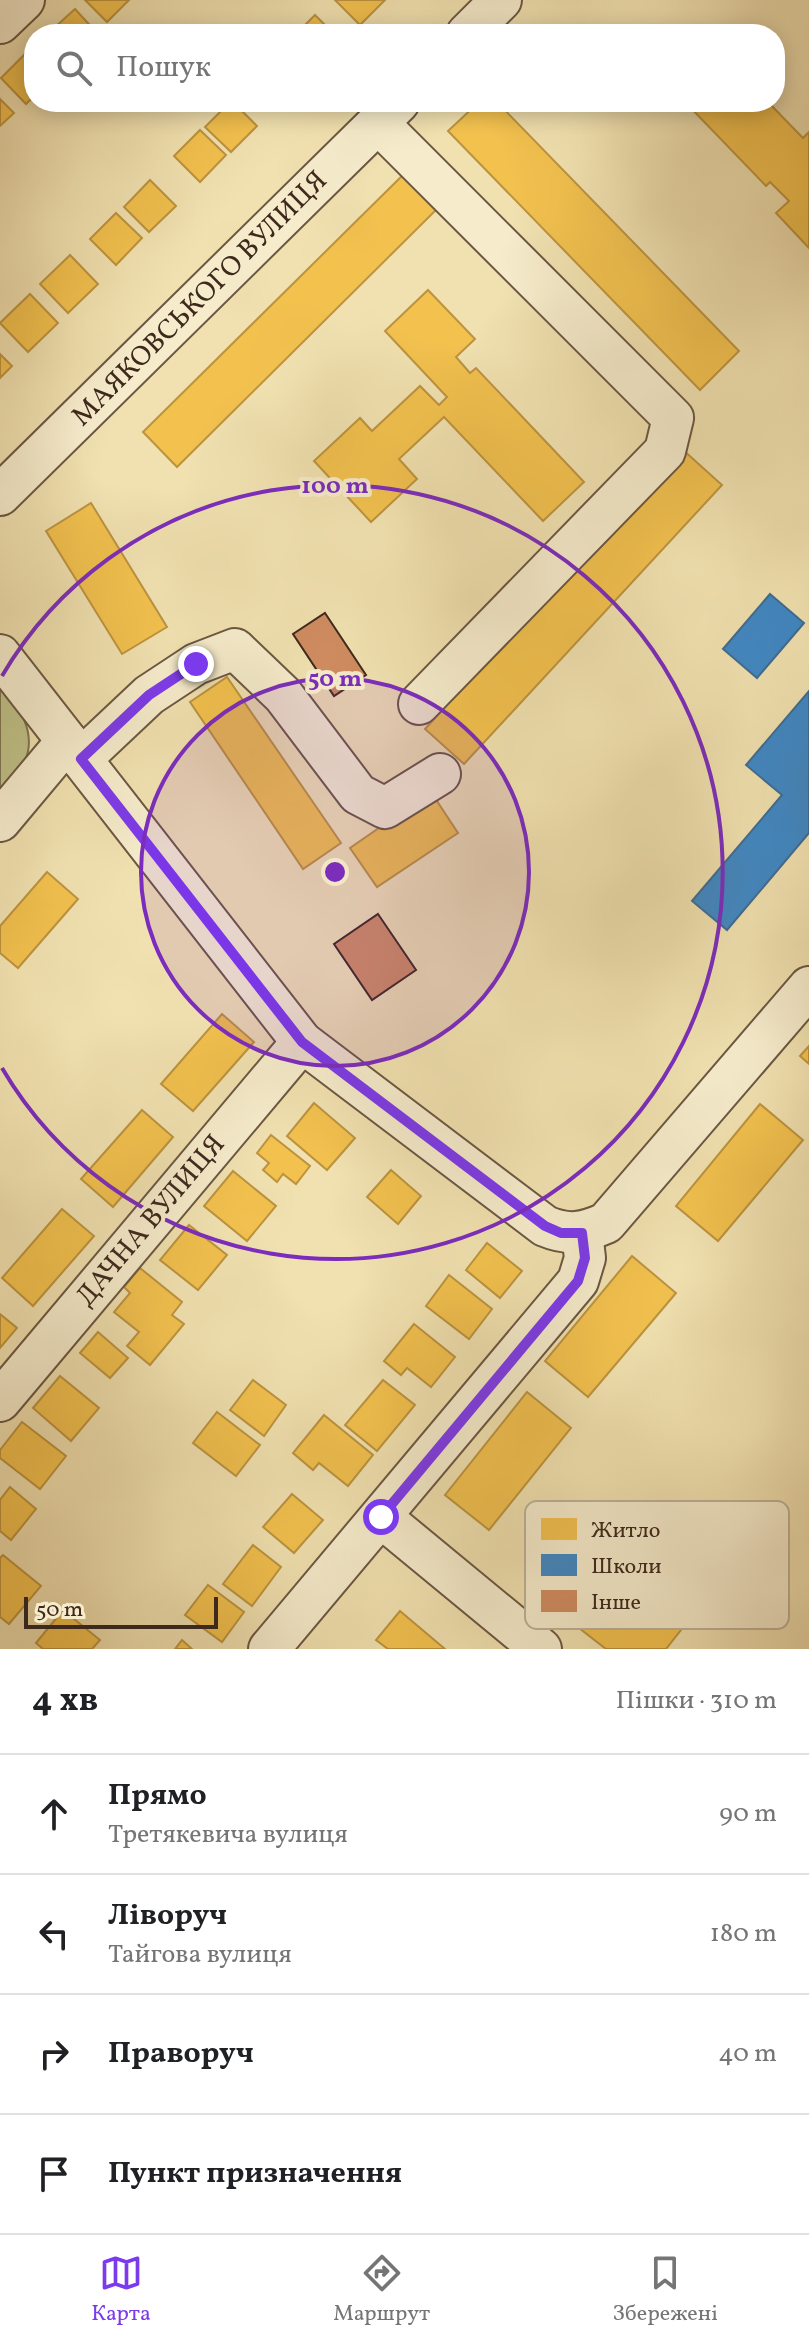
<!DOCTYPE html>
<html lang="uk">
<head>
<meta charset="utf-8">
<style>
  :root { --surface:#fff; --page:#f6f6f6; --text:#202124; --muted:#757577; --line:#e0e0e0; --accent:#7c3aed }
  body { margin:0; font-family:Vollkorn,serif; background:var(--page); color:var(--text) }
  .scale { position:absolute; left:24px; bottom:20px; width:194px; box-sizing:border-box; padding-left:8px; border:4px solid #3e291d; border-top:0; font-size:22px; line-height:28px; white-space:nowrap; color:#3e291d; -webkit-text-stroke:6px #f6eccc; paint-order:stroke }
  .stop { position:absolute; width:24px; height:24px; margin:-18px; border:6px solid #7c3aed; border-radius:50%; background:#fff }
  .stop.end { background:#7c3aed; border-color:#fff; box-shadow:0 2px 8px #0008 }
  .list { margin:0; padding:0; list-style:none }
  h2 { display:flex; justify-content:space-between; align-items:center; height:104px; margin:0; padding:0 32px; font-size:34px }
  h2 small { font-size:26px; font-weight:400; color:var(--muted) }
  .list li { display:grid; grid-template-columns:52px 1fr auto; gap:24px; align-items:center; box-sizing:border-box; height:120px; padding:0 32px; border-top:2px solid var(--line) }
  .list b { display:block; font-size:30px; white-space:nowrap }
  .list p { margin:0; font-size:26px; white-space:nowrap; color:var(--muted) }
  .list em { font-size:26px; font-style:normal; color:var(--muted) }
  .icon { flex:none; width:44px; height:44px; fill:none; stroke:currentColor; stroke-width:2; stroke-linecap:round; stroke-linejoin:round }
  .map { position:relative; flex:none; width:809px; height:1649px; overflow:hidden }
  .search { position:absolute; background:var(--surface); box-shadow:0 4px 20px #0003; left:24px; right:24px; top:24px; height:88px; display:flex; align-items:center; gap:20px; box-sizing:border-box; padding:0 28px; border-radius:32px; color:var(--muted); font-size:30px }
  .sheet { height:584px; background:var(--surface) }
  nav { display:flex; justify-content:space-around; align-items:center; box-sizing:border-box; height:112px; border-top:2px solid var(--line); background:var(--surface); font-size:22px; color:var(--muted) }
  nav a { display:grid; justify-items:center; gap:4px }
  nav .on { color:var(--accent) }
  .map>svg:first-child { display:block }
</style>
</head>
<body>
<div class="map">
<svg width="809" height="1649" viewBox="0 0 809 1649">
  <rect width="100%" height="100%" fill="#f1e1b0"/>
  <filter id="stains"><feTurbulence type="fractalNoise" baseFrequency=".0025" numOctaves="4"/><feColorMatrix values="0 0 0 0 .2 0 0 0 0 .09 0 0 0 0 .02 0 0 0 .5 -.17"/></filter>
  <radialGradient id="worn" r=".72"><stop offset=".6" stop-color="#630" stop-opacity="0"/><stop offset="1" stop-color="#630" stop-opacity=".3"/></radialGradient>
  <!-- green -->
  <path fill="#bfc187" stroke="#7e7552" stroke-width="2" d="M0,686C19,704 37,733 25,761C20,774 8,787 0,799Z"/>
  <!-- homes -->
  <g fill="#f2c14e" stroke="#bc933f" stroke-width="2">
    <path d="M85,0H129L107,22Z"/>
    <path d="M335,0H385L360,25Z"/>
    <path d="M75,9L97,33L96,34H60L54,28Z"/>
    <path d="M315,15L334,34H296Z"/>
    <path d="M27,52L34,59V96L26,104L1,78Z"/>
    <path d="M0,99L14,113L0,126Z"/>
    <path d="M230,102H233L257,126L231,152L205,127Z"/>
    <path d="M479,102H497L739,351L700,390L448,131Z"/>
    <path d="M685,102H768L803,138L809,132V248L776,213L789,201L770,182L766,186Z"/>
    <path d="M200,130L226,155L200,182L174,156Z"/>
    <path d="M411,167L445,201L177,467L143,432Z"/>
    <path d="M150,180L176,206L149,232L124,207Z"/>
    <path d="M116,213L142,238L116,265L90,239Z"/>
    <path d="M70,255L98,284L68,313L40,284Z"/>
    <path d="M428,290L475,339L456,357L470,373L476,368L584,482L543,521L444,417L399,459L417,479L371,522L314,461L360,418L372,431L420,386L439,405L447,397L385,331Z"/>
    <path d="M30,294L58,323L28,352L0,323Z"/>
    <path d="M0,354L12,366L0,378Z"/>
    <path d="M682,449L722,485L464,764L425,729Z"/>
    <path d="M91,503L167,627L122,654L46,531Z"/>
    <path d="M227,677L341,843L303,869L190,702Z"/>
    <path d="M431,792L458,833L377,887L350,848Z"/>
    <path d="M47,872L78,899L18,968L0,953V926Z"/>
    <path d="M222,1014L254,1042L193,1111L161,1084Z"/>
    <path d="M809,1046V1064L800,1056Z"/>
    <path d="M314,1103L355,1138L327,1170L287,1136Z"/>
    <path d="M760,1104L803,1140L718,1241L676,1206Z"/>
    <path d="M142,1110L173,1137L113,1207L81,1179Z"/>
    <path d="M271,1135L310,1166L296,1184L283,1174L277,1182L263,1170L269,1163L257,1153Z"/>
    <path d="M391,1170L421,1196L398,1224L367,1197Z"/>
    <path d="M233,1171L276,1206L247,1241L204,1206Z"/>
    <path d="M62,1209L94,1236L33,1306L2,1278Z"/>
    <path d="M189,1225L227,1255L198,1290L160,1260Z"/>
    <path d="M487,1243L522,1271L500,1298L466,1270Z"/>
    <path d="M632,1256L676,1293L588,1397L545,1361Z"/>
    <path d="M140,1268L182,1302L172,1315L184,1324L150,1365L127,1346L139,1332L114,1312L130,1293L124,1287Z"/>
    <path d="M449,1275L492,1309L469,1339L426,1306Z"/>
    <path d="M0,1314L17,1328L0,1348Z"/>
    <path d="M414,1324L455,1357L431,1387L407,1368L401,1375L384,1361Z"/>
    <path d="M98,1332L128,1358L110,1378L80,1353Z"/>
    <path d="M60,1376L99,1408L71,1441L33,1408Z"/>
    <path d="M253,1380L286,1405L264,1436L230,1410Z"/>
    <path d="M383,1380L415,1405L377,1451L345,1425Z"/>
    <path d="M527,1392L571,1428L489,1530L445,1495Z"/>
    <path d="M217,1412L260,1445L236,1476L193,1443Z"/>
    <path d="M324,1415L373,1455L348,1486L319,1463L313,1470L293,1453Z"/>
    <path d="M22,1422L66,1456L40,1489L0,1458V1450Z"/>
    <path d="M10,1487L36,1509L11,1540L0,1531V1500Z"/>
    <path d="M292,1494L323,1520L294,1553L263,1527Z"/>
    <path d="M572,1544L681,1630L666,1649H606L534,1593Z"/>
    <path d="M253,1545L281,1567L252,1606L223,1584Z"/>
    <path d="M3,1555L41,1586L9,1624L0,1617V1558Z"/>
    <path d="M208,1585L244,1612L222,1642L185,1615Z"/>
    <path d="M63,1610L100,1640L92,1649H43L36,1643Z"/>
    <path d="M400,1611L445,1649H388L376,1640Z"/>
    <path d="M182,1640L192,1649H175Z"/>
  </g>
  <!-- schools -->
  <g fill="#3f88c5" stroke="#3f6c93" stroke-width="2">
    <path d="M770,594L804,623L757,678L723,649Z"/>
    <path d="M809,691V833L727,930L692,901L782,795L746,765Z"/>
  </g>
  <!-- building -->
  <g fill="#d08c61" stroke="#3e291d" stroke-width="2">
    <path d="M325,613L366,675L334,696L293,634Z"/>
    <path d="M378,914L416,970L372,1000L334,944Z"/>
  </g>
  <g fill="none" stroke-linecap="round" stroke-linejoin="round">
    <!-- minor casing -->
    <g stroke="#6b5742" stroke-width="44">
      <g id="minor">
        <path d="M0,23L24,0"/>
        <path d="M467,34L501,0"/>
        <path d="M378,123L673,418L665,451L419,704"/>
        <path d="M0,495L399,102"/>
        <path d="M0,655L302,1042L545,1226C569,1236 583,1233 606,1223L809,987"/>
        <path d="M81,759L149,695L196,664L235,649L283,695L358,794L385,808L440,774"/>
        <path d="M0,821L67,741"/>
        <path d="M0,1401L302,1042"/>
        <path d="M381,1517L541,1649"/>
        <path d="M269,1649L578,1281L585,1258L582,1233"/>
      </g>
    </g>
    <!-- minor -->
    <use href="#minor" stroke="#f6eccc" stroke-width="40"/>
  </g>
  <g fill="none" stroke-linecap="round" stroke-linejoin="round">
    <!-- route -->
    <path stroke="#7c3aed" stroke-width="10" d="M196,664L149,695L81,759L302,1042L545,1226L561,1233H582L585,1258L578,1281L381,1517"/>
  </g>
  <!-- distance rings -->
  <circle cx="335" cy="872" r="194" fill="#7b2cbf" fill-opacity=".12"/>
  <g fill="none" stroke="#7b2cbf" stroke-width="4">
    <circle cx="335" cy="872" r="194"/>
    <path d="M2 676A387 387 0 1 1 2 1068"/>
  </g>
  <g text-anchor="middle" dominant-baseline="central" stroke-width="8" stroke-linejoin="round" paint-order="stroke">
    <!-- street labels -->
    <g font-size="28" fill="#3e291d" stroke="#f6eccc">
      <text transform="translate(200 299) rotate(-45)">МАЯКОВСЬКОГО ВУЛИЦЯ</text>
      <text transform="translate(151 1221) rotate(-50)">ДАЧНА ВУЛИЦЯ</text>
    </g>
  </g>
  <!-- legend -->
  <rect x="525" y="1501" width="264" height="128" rx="12" fill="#f6eccc" stroke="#bfb298" stroke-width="2"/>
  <rect x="541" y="1518" width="36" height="22" fill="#f2c14e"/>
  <rect x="541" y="1554" width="36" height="22" fill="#3f88c5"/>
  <rect x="541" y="1590" width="36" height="22" fill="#d08c61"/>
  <g font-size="22" fill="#3e291d">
    <text x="591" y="1537">Житло</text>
    <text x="591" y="1573">Школи</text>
    <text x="591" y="1609">Інше</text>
  </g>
  <circle cx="335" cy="872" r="12" fill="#7b2cbf" stroke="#f6eccc" stroke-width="4"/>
  <g font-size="24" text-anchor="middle" font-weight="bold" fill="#7b2cbf" stroke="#f6eccc" stroke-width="8" stroke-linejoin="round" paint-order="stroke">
    <text x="335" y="493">100 m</text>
    <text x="335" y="686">50 m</text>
  </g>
  <rect width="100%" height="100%" filter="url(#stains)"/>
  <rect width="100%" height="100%" fill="url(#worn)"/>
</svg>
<div class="scale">50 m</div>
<div class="stop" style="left:381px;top:1517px"></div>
<div class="stop end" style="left:196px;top:664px"></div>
<div class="search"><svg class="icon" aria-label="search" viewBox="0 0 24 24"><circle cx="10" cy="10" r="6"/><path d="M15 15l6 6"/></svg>Пошук</div>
</div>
<section class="sheet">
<h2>4 хв<small>Пішки · 310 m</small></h2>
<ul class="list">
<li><svg class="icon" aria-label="ahead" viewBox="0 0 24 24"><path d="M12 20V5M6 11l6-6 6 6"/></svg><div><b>Прямо</b><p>Третякевича вулиця</p></div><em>90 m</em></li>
<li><svg class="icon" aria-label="left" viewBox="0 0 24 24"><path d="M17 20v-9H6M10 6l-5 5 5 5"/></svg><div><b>Ліворуч</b><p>Тайгова вулиця</p></div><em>180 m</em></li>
<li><svg class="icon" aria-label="right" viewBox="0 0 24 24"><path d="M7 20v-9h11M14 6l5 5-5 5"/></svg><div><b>Праворуч</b></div><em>40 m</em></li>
<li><svg class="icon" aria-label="arrive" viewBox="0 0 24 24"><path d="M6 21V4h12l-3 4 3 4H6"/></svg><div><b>Пункт призначення</b></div></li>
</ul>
</section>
<nav>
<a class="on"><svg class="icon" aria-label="map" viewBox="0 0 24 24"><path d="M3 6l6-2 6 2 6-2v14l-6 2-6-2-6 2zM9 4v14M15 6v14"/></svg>Карта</a>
<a><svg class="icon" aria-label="directions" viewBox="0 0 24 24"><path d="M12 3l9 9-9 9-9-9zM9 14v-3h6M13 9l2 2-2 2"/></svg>Маршрут</a>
<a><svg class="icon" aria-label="saved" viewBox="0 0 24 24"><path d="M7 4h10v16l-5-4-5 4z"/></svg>Збережені</a>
</nav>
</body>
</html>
